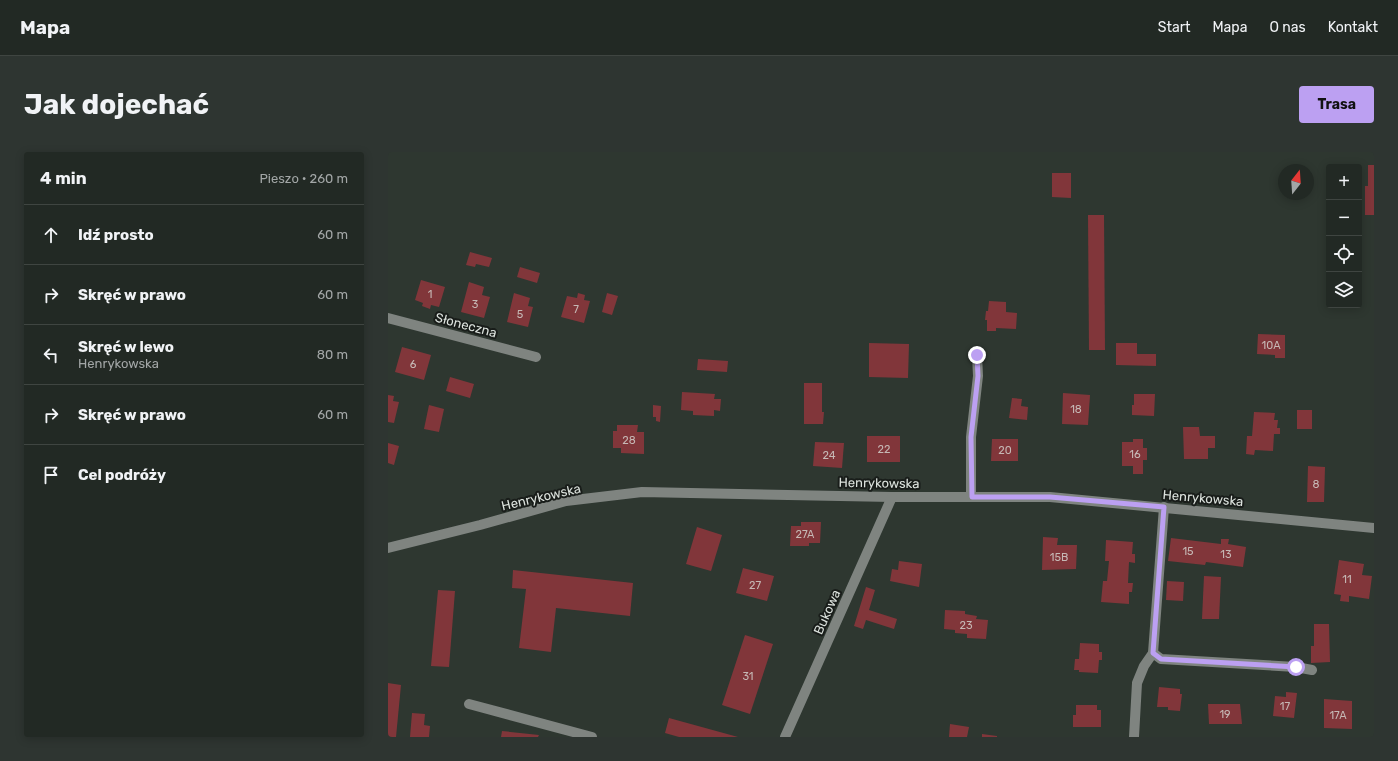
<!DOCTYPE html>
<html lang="pl">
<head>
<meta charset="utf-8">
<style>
  :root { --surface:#222924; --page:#2e3531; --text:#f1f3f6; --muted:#a2a6a6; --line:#3f4541; --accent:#bca0f2 }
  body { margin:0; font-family:Rubik,sans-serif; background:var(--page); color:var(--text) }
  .controls { position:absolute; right:12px; top:12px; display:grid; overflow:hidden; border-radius:4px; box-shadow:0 2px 10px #0003 }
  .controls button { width:36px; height:36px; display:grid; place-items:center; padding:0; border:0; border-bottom:1px solid var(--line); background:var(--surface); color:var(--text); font:20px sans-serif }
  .compass { position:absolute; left:890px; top:12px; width:36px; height:36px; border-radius:50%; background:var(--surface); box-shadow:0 2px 10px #0003; rotate:17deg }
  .stop { position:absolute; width:12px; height:12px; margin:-9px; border:3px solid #bca0f2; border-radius:50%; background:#fff }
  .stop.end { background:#bca0f2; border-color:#fff; box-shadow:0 1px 4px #0008 }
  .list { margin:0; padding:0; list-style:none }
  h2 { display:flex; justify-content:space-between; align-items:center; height:52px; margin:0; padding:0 16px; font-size:17px }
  h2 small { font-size:13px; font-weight:400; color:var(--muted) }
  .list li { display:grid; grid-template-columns:26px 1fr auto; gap:12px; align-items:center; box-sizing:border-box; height:60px; padding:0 16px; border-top:1px solid var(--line) }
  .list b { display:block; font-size:15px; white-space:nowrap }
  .list p { margin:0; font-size:13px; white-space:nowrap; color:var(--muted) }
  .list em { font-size:13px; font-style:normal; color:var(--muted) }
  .icon { flex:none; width:22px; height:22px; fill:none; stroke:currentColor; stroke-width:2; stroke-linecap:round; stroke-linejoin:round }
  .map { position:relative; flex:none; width:986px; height:585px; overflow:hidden; border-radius:4px }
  header { display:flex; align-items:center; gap:24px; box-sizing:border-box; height:56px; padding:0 20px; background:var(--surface); border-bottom:1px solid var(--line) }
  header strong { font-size:19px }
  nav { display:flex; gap:22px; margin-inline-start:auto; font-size:14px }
  .intro { display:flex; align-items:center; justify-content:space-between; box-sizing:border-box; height:96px; padding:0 24px }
  h1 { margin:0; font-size:28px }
  .button { padding:10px 18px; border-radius:4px; background:var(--accent); color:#111; font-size:14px; font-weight:700 }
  main { display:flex; gap:24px; padding:0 24px }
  aside { flex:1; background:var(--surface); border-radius:4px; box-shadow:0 2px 10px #0003 }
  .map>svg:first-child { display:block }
</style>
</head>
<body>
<header>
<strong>Mapa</strong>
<nav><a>Start</a><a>Mapa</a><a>O nas</a><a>Kontakt</a></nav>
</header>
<div class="intro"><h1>Jak dojechać</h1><a class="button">Trasa</a></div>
<main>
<aside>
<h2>4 min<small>Pieszo · 260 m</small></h2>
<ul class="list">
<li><svg class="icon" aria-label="ahead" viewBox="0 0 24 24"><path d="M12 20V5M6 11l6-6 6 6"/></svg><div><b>Idź prosto</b></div><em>60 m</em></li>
<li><svg class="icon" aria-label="right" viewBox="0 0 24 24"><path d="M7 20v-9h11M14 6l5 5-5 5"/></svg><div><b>Skręć w prawo</b></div><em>60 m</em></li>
<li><svg class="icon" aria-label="left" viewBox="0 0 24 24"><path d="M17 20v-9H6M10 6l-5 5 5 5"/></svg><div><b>Skręć w lewo</b><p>Henrykowska</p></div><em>80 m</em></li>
<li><svg class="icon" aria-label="right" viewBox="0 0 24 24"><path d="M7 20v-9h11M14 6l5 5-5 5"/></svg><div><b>Skręć w prawo</b></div><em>60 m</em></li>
<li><svg class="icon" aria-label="arrive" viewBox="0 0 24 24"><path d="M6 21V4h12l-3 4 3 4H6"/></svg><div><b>Cel podróży</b></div></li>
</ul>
</aside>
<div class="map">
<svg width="986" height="585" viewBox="0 0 986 585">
  <rect width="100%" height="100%" fill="#2e3730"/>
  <!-- building -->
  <g fill="#81363a">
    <path d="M980,13H986V63H977V34H980Z"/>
    <path d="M664,21H683V46L664,45Z"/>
    <path d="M700,63H716L717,198H701Z"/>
    <path d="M82,100L104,106L101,115L88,112L87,115L78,113Z"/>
    <path d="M132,115L152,121L149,131L129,125Z"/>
    <path d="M33,128L57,135L51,155L43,153L42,157L34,154L35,151L27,148Z"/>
    <path d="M81,130L96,135L94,143L102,145L96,166L73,160Z"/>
    <path d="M126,141L142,146L140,154L145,155L140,175L119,170Z"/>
    <path d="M190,141L197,143L196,148L202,149L196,171L173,165L179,144L189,146Z"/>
    <path d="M219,141L230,144L224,163L214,160Z"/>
    <path d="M601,149L618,150V160L629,161L628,177L608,176V179H599V168H597L598,159H600Z"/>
    <path d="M870,182L897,183V206H887V203L869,202Z"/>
    <path d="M481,191L521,192L520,226L481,225Z"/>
    <path d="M728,191H749V202H768V214L728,213Z"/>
    <path d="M14,195L43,203L36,228L7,220Z"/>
    <path d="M310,207L340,209L339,220L309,218Z"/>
    <path d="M62,225L86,232L82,246L58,239Z"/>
    <path d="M416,231H434V260H436L435,272H416Z"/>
    <path d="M294,240L327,242L326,247H333L332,259L326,258V264L305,263V259L293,258Z"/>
    <path d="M675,241L702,243L700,273L674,272Z"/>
    <path d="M746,242H767L766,264L744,263V253H746Z"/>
    <path d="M0,243L6,244L5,249L11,250L6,271L0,270Z"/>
    <path d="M624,246L634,247L633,254L640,255L639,268L621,266Z"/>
    <path d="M41,253L56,257L51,280L36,277Z"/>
    <path d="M265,253L273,254L272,270L268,269V265H265Z"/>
    <rect x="909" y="258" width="15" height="19"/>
    <path d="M866,260L887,261L886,268H890L889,276H892V282H886L885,299L867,298L866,303L858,302L859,284H864Z"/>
    <path d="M229,273H250L249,280H256V302L233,301V296H225V279H229Z"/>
    <path d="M795,275H811L812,284H827V296H820V307H796Z"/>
    <rect x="479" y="284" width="33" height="26"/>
    <path d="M604,287H630V309H603Z"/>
    <path d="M745,287H755V296H759V308H755V322H745V314H734V290H745Z"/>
    <path d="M427,290L456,291L454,316L425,314Z"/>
    <path d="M0,291L11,294L6,313L0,311Z"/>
    <path d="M920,314L937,315L936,350H919Z"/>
    <path d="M413,370H433L432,391H421V394H402L403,374H413Z"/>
    <path d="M309,375L334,383L323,419L298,412Z"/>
    <path d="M655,385L670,386L669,393H689L688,417L654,418Z"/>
    <path d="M783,386L833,392V387H841L840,392L858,395L855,415L818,410L817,413L780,409Z"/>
    <path d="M718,388L745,390L744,402H747V411L741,410L740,431H745L744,440H741V452L713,450L715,429H719L721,409H717Z"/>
    <path d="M951,408L976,412L974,423L984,424L981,447L961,444V450L952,449L953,443L946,442Z"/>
    <path d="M511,409L534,412L531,435L502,429L504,417L510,418Z"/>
    <path d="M355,416L386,424L379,449L348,441Z"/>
    <path d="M125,418L245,431L242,464L168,456L163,500L131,496L138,437L124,436Z"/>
    <path d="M816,424L833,425L831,467H814Z"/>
    <path d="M779,429L796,430L795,449L778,448Z"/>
    <path d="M478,435L487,438L481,458L509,467L506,477L478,468L475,477L466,474Z"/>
    <path d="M50,438L67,439L61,515L43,514Z"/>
    <path d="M557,458L577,459V462L589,464L588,467L600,468L598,487L579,486V482L567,481V478L556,477Z"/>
    <path d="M926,472H941L942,510L923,511V494H926Z"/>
    <path d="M357,483L385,492L362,562L334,553Z"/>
    <path d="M692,491L711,492V500H714V508H711L710,521L691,520V518H686L687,507H691Z"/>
    <path d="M0,531L13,533L8,585H0Z"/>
    <path d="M771,535L792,537V542H794L792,559L780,558V555H769Z"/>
    <path d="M898,540L909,541L906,566L885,564L887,544L898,545Z"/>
    <path d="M936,547L964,549V577L936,576Z"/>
    <path d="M820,552H852L854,572H821Z"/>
    <path d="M688,553H709V558H713V575H685V563H688Z"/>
    <path d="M24,561L37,562L36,573L42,574L41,585H22Z"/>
    <path d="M281,566L350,585H291L277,581Z"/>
    <path d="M562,572L581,575L579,585H561Z"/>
    <path d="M114,579L151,583L150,585H113Z"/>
    <path d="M594,582L609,584V585H594Z"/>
  </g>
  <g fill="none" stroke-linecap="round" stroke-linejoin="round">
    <!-- minor -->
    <g stroke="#7f8480" stroke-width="10">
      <path d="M0,166L148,205"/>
      <path d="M583,345V285L590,224L589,203"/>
      <path d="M0,396L92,373L178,349L254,340L504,345H662L986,376"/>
      <path d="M765,501L773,507L908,515L924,518"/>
      <path d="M81,552L204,585"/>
      <path d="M397,585L504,345"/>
      <path d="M746,585L749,531L756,514L765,501L776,355"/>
    </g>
  </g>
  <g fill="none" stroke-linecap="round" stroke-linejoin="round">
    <!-- route -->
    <path stroke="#bca0f2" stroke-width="5" d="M589,203L590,224L583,285L584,345H662L776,355L765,501L773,507L908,515"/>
  </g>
  <g text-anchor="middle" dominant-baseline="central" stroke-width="4" stroke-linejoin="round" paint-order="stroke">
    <!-- number labels -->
    <g font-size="11" fill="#c6b8b5">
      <text x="42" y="142">1</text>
      <text x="87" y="152">3</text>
      <text x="188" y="157">7</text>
      <text x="132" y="162">5</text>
      <text x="883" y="193">10A</text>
      <text x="25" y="212">6</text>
      <text x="688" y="257">18</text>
      <text x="241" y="288">28</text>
      <text x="496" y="297">22</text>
      <text x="617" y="298">20</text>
      <text x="747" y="302">16</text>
      <text x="441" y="303">24</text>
      <text x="928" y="332">8</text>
      <text x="417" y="382">27A</text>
      <text x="800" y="399">15</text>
      <text x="838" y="402">13</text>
      <text x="671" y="405">15B</text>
      <text x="959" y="427">11</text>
      <text x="367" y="433">27</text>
      <text x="578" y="473">23</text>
      <text x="360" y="524">31</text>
      <text x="897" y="554">17</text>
      <text x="837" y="562">19</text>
      <text x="950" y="563">17A</text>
    </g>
    <!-- street labels -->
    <g font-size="13" fill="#dde3de" stroke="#191d1a">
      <text transform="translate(78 173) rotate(15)">Słoneczna</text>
      <text transform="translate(491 331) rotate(1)">Henrykowska</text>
      <text transform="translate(153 345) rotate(-13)">Henrykowska</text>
      <text transform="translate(815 346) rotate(5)">Henrykowska</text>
      <text transform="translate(439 460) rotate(-66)">Bukowa</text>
    </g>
  </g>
</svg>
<div class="controls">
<button>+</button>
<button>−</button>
<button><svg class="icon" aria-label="locate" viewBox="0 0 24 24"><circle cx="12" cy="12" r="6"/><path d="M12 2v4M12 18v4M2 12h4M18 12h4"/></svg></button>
<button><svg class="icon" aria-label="layers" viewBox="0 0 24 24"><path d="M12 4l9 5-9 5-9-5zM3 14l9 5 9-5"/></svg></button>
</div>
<svg class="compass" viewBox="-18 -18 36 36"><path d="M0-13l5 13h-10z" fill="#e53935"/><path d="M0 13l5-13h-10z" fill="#a2a6a6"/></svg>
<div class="stop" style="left:908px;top:515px"></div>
<div class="stop end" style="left:589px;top:203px"></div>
</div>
</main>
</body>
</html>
